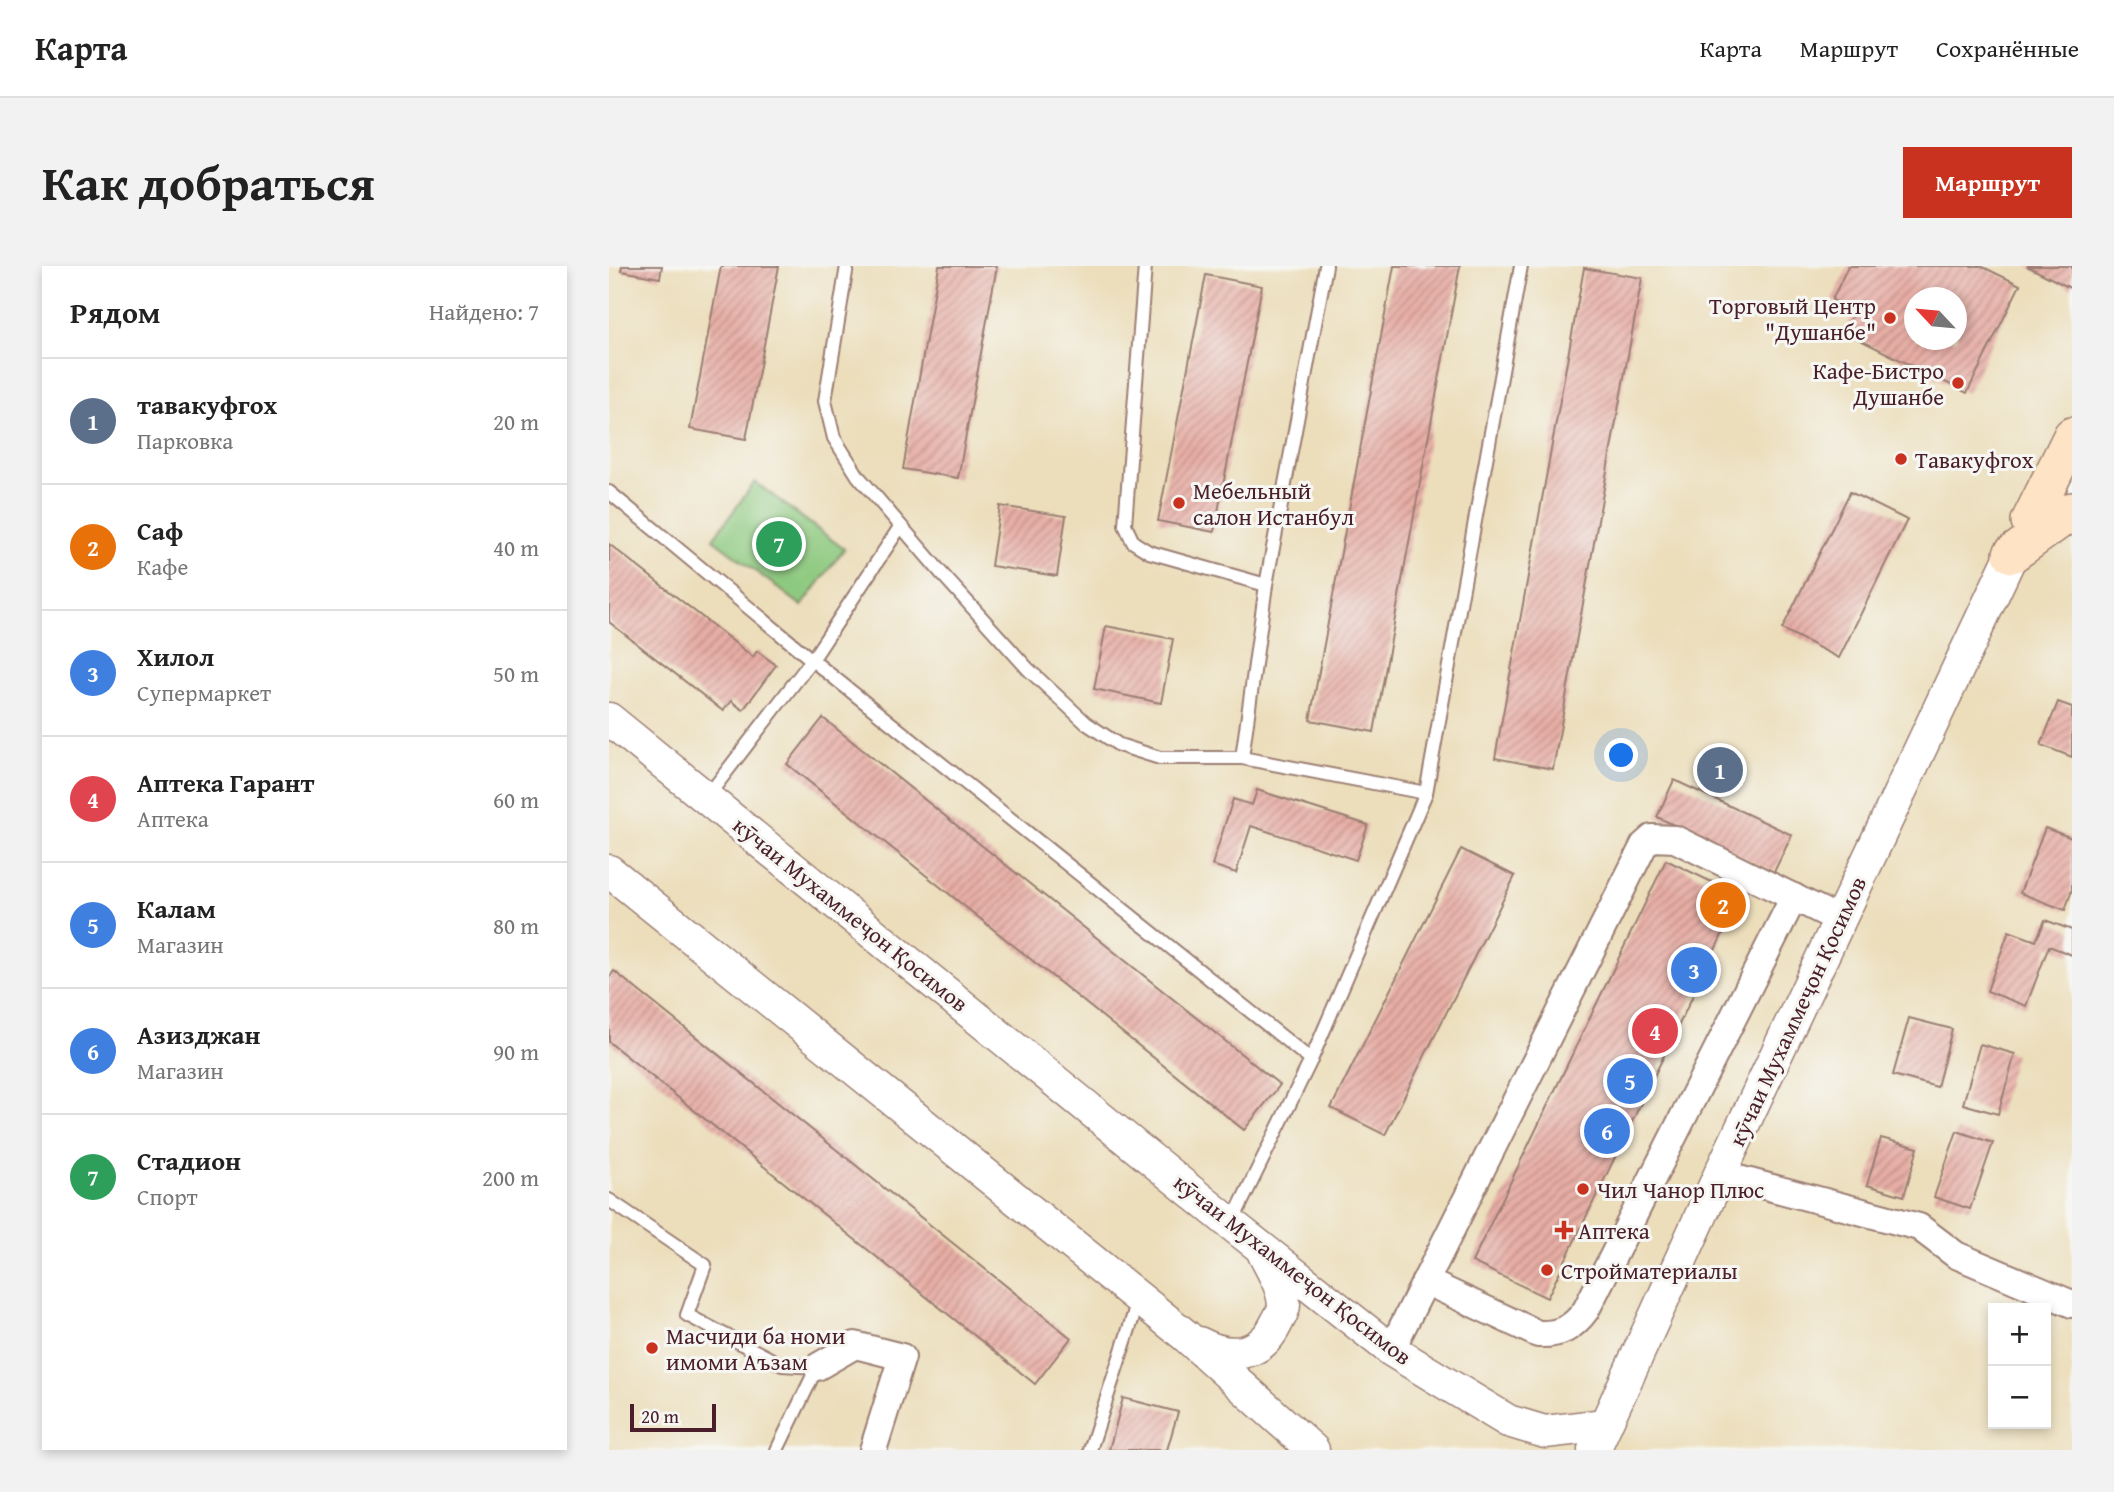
<!DOCTYPE html>
<html lang="ru">
<head>
<meta charset="utf-8">
<style>
  :root { --surface:#fff; --page:#f2f2f2; --text:#222; --muted:#767676; --line:#e0e0e0; --accent:#c8321e }
  body { margin:0; font-family:"Gentium Book Plus",serif; background:var(--page); color:var(--text) }
  .controls { position:absolute; right:21px; bottom:21px; display:grid; overflow:hidden; border-radius:0px; box-shadow:0 4px 10px #0003 }
  .controls button { width:63px; height:63px; display:grid; place-items:center; padding:0; border:0; border-bottom:2px solid var(--line); background:var(--surface); color:var(--text); font:35px sans-serif }
  .compass { position:absolute; left:1295px; top:21px; width:63px; height:63px; border-radius:50%; background:var(--surface); box-shadow:0 4px 10px #0003; rotate:296deg }
  .scale { position:absolute; left:21px; bottom:18px; width:86px; box-sizing:border-box; padding-left:7px; border:4px solid #4a1f2b; border-top:0; font-size:19px; line-height:24px; white-space:nowrap; color:#4a1f2b; -webkit-text-stroke:5px #f6f6f2; paint-order:stroke }
  .you { position:absolute; left:1013px; top:490px; width:24px; height:24px; margin:-18px; border:5px solid #fff; border-radius:50%; background:#1a73e8; box-shadow:0 0 0 10px #1a73e833 }
  .badge { display:grid; place-items:center; width:46px; height:46px; border-radius:50%; background:var(--accent); color:#fff; font-size:23px; font-weight:700 }
  .pin { position:absolute; translate:-50% -50%; border:4px solid #fff; box-shadow:0 2px 7px #0006 }
  .list { margin:0; padding:0; list-style:none }
  h2 { display:flex; justify-content:space-between; align-items:center; height:91px; margin:0; padding:0 28px; font-size:30px }
  h2 small { font-size:23px; font-weight:400; color:var(--muted) }
  .list li { display:grid; grid-template-columns:46px 1fr auto; gap:21px; align-items:center; box-sizing:border-box; height:126px; padding:0 28px; border-top:2px solid var(--line) }
  .list b { display:block; font-size:26px; white-space:nowrap }
  .list p { margin:0; font-size:23px; white-space:nowrap; color:var(--muted) }
  .list em { font-size:23px; font-style:normal; color:var(--muted) }
  .map { position:relative; flex:none; width:1463px; height:1184px; overflow:hidden; border-radius:0px }
  header { display:flex; align-items:center; gap:42px; box-sizing:border-box; height:98px; padding:0 35px; background:var(--surface); border-bottom:2px solid var(--line) }
  header strong { font-size:33px }
  nav { display:flex; gap:38px; margin-inline-start:auto; font-size:24px }
  .intro { display:flex; align-items:center; justify-content:space-between; box-sizing:border-box; height:168px; padding:0 42px }
  h1 { margin:0; font-size:49px }
  .button { padding:18px 32px; border-radius:0px; background:var(--accent); color:#fff; font-size:24px; font-weight:700 }
  main { display:flex; gap:42px; padding:0 42px }
  aside { flex:1; background:var(--surface); border-radius:0px; box-shadow:0 4px 10px #0003 }
  .map>svg:first-child { display:block }
</style>
</head>
<body>
<header>
<strong>Карта</strong>
<nav><a>Карта</a><a>Маршрут</a><a>Сохранённые</a></nav>
</header>
<div class="intro"><h1>Как добраться</h1><a class="button">Маршрут</a></div>
<main>
<aside>
<h2>Рядом<small>Найдено: 7</small></h2>
<ul class="list">
<li><span class="badge" style="background:#5c6f8a">1</span><div><b>тавакуфгох</b><p>Парковка</p></div><em>20 m</em></li>
<li><span class="badge" style="background:#e8710a">2</span><div><b>Саф</b><p>Кафе</p></div><em>40 m</em></li>
<li><span class="badge" style="background:#3f7fe0">3</span><div><b>Хилол</b><p>Супермаркет</p></div><em>50 m</em></li>
<li><span class="badge" style="background:#e0444e">4</span><div><b>Аптека Гарант</b><p>Аптека</p></div><em>60 m</em></li>
<li><span class="badge" style="background:#3f7fe0">5</span><div><b>Калам</b><p>Магазин</p></div><em>80 m</em></li>
<li><span class="badge" style="background:#3f7fe0">6</span><div><b>Азизджан</b><p>Магазин</p></div><em>90 m</em></li>
<li><span class="badge" style="background:#2e9e5b">7</span><div><b>Стадион</b><p>Спорт</p></div><em>200 m</em></li>
</ul>
</aside>
<div class="map">
<svg width="1463" height="1184" viewBox="0 0 1463 1184">
  <defs>
    <pattern id="building-hatch" width="6" height="6" patternUnits="userSpaceOnUse" patternTransform="scale(1.75)"><rect width="6" height="6" fill="#e7aea5"/><path d="M-1 1l2-2M0 6l6-6M5 7l2-2" fill="none" stroke="#bd8d87"/></pattern>
  </defs>
  <rect width="100%" height="100%" fill="#f6f6f2"/>
  <filter id="ink" filterUnits="userSpaceOnUse"><feTurbulence type="fractalNoise" baseFrequency=".0143" numOctaves="2"/><feDisplacementMap in="SourceGraphic" scale="14" xChannelSelector="R" yChannelSelector="G"/><feConvolveMatrix kernelMatrix="1 2 1 2 8 2 1 2 1" color-interpolation-filters="sRGB"/></filter>
  <filter id="wash" filterUnits="userSpaceOnUse"><feTurbulence type="fractalNoise" baseFrequency=".00686" numOctaves="4" result="noise"/><feDisplacementMap in="SourceGraphic" scale="28" xChannelSelector="R" yChannelSelector="G"/><feGaussianBlur stdDeviation="1.57" result="paint"/><feColorMatrix in="noise" values="0 0 0 0 0 0 0 0 0 0 0 0 0 0 0 0 0 1.4 0 .05"/><feComposite in="paint" operator="in"/></filter>
  <g filter="url(#wash)">
    <rect width="100%" height="100%" fill="#ecdebb"/>
    <!-- garden -->
    <path fill="#8dc97f" stroke="#6c7455" stroke-width="2" d="M146,216L235,283L193,340L104,273Z"/>
    <g id="blocks">
      <!-- building -->
      <g fill="url(#building-hatch)" fill-rule="evenodd">
        <path d="M13,0H53L51,12L12,5Z"/>
        <path d="M112,0H170L137,173L81,163Z"/>
        <path d="M330,0H388L349,212L294,203Z"/>
        <path d="M785,0H851L765,466L701,454Z"/>
        <path d="M1239,0H1372L1411,19L1358,127L1235,66L1245,44L1223,34ZM1306,32H1348V74H1306Z"/>
        <path d="M1418,0H1463V23Z"/>
        <path d="M975,2L1033,12L944,503L886,492Z"/>
        <path d="M597,9L653,20L605,266L549,255Z"/>
        <path d="M1241,226L1298,254L1230,392L1173,363Z"/>
        <path d="M391,240L457,250L448,310L382,300Z"/>
        <path d="M0,278L144,391L148,385L167,399L134,444L122,435L114,445L0,356Z"/>
        <path d="M497,360L564,373L552,437L485,423Z"/>
        <path d="M1449,436L1463,441V491L1432,479Z"/>
        <path d="M214,452L671,819L635,864L178,498Z"/>
        <path d="M1065,514L1183,569L1165,606L1048,551Z"/>
        <path d="M648,524L759,559L747,594L642,560L627,607L603,599L624,533L643,539Z"/>
        <path d="M1436,562L1463,572V624L1456,644L1411,627Z"/>
        <path d="M852,583L906,610L776,869L722,842Z"/>
        <path d="M1057,594L1132,630L938,1032L863,996Z"/>
        <path d="M1436,654L1463,664V689L1440,680L1417,740L1378,725L1400,665L1427,675Z"/>
        <path d="M5,705L462,1072L426,1118L0,776V712Z"/>
        <path d="M1300,752L1343,763L1328,821L1284,809Z"/>
        <path d="M1371,778L1406,788L1389,848L1354,838Z"/>
        <path d="M1348,865L1384,877L1361,943L1325,931Z"/>
        <path d="M1272,872L1309,882L1295,930L1258,919Z"/>
        <path d="M514,1132L569,1146L558,1184H500Z"/>
      </g>
    </g>
  </g>
  <g filter="url(#ink)">
    <use href="#blocks" fill-opacity="0" stroke="#9b7e73" stroke-width="2"/>
    <g fill="none" stroke-linecap="round" stroke-linejoin="round">
      <!-- service casing -->
      <g stroke="#9b7e73" stroke-width="16">
        <g id="service">
          <path d="M238,0L216,135L225,172L249,210L334,309L419,403L477,457L510,479L551,492H633L817,527"/>
          <path d="M536,0L516,259L524,276L540,286L657,319"/>
          <path d="M0,226L203,394L702,794L622,958"/>
          <path d="M633,492L657,319L717,0"/>
          <path d="M98,531L203,394L291,261"/>
          <path d="M702,794L817,527L912,0"/>
          <path d="M0,934L96,999L78,1049L173,1099L208,1101L168,1184"/>
          <path d="M481,1184L530,1032"/>
        </g>
      </g>
      <!-- minor casing -->
      <g stroke="#9b7e73" stroke-width="30">
        <g id="minor">
          <path d="M1111,908L1310,961L1347,989L1463,1038"/>
          <path d="M816,1015L929,1068C951,1069 964,1062 977,1044L1185,631"/>
          <path d="M782,1084L1035,579L1043,572L1066,573L1231,654"/>
          <path d="M208,1101L246,1079L293,1091L264,1184"/>
        </g>
      </g>
      <!-- tertiary casing -->
      <g stroke="#9b7e73" stroke-width="35">
        <g id="tertiary">
          <path d="M0,453L622,958L782,1084L899,1155L936,1166L996,1159"/>
          <path d="M0,605L577,1070L704,1184"/>
          <path d="M590,1077C620,1093 651,1091 667,1058C670,1052 675,1045 675,1039C674,1021 663,1004 655,988"/>
          <path d="M985,1184L1111,908L1403,288"/>
        </g>
      </g>
      <!-- secondary casing -->
      <g stroke="#9b7e73" stroke-width="40">
        <g id="secondary">
          <path d="M1421,255L1463,170"/>
          <path d="M1403,288L1463,245"/>
        </g>
      </g>
      <!-- service -->
      <use href="#service" stroke="#fff" stroke-width="12"/>
      <!-- minor -->
      <use href="#minor" stroke="#fff" stroke-width="26"/>
      <!-- tertiary -->
      <use href="#tertiary" stroke="#fff" stroke-width="32"/>
      <!-- secondary -->
      <use href="#secondary" stroke="#fee4c5" stroke-width="37"/>
    </g>
  </g>
  <!-- markers -->
  <g fill="#c8321e" stroke="#f6f6f2" stroke-width="2.5">
    <circle cx="1281" cy="52" r="7"/>
    <circle cx="1349" cy="117" r="7"/>
    <circle cx="1292" cy="193" r="7"/>
    <circle cx="570" cy="237" r="7"/>
    <circle cx="974" cy="923" r="7"/>
    <path d="M951.5 953.5h7v7h7v7h-7v7h-7v-7h-7v-7h7z"/>
    <circle cx="938" cy="1004" r="7"/>
    <circle cx="43" cy="1082" r="7"/>
  </g>
  <g text-anchor="middle" dominant-baseline="central" stroke-width="6" stroke-linejoin="round" paint-order="stroke">
    <!-- poi labels -->
    <g font-size="23" fill="#4a1f2b" stroke="#f6f6f2" text-anchor="start">
      <text x="1267" y="39" text-anchor="end">Торговый Центр<tspan x="1267" dy="26">"Душанбе"</tspan></text>
      <text x="1335" y="104" text-anchor="end">Кафе-Бистро<tspan x="1335" dy="26">Душанбе</tspan></text>
      <text x="1306" y="193">Тавакуфгох</text>
      <text x="584" y="224">Мебельный<tspan x="584" dy="26">салон Истанбул</tspan></text>
      <text x="988" y="923">Чил Чанор Плюс</text>
      <text x="969" y="964">Аптека</text>
      <text x="952" y="1004">Стройматериалы</text>
      <text x="57" y="1069">Масчиди ба номи<tspan x="57" dy="26">имоми Аъзам</tspan></text>
    </g>
    <!-- street labels -->
    <g font-size="23" fill="#4a1f2b" stroke="#f6f6f2">
      <text transform="translate(242 648) rotate(39)">кӯчаи Мухаммеҷон Қосимов</text>
      <text transform="translate(1188 745) rotate(-65)">кӯчаи Мухаммеҷон Қосимов</text>
      <text transform="translate(684 1003) rotate(38)">кӯчаи Мухаммеҷон Қосимов</text>
    </g>
  </g>
</svg>
<div class="controls">
<button>+</button>
<button>−</button>
</div>
<svg class="compass" viewBox="-18 -18 36 36"><path d="M0-13l5 13h-10z" fill="#e53935"/><path d="M0 13l5-13h-10z" fill="#767676"/></svg>
<div class="scale">20 m</div>
<div class="you"></div>
<div class="pin badge" style="left:1111px;top:504px;background:#5c6f8a">1</div>
<div class="pin badge" style="left:1114px;top:639px;background:#e8710a">2</div>
<div class="pin badge" style="left:1085px;top:704px;background:#3f7fe0">3</div>
<div class="pin badge" style="left:1046px;top:765px;background:#e0444e">4</div>
<div class="pin badge" style="left:1021px;top:815px;background:#3f7fe0">5</div>
<div class="pin badge" style="left:998px;top:865px;background:#3f7fe0">6</div>
<div class="pin badge" style="left:170px;top:278px;background:#2e9e5b">7</div>
</div>
</main>
</body>
</html>
